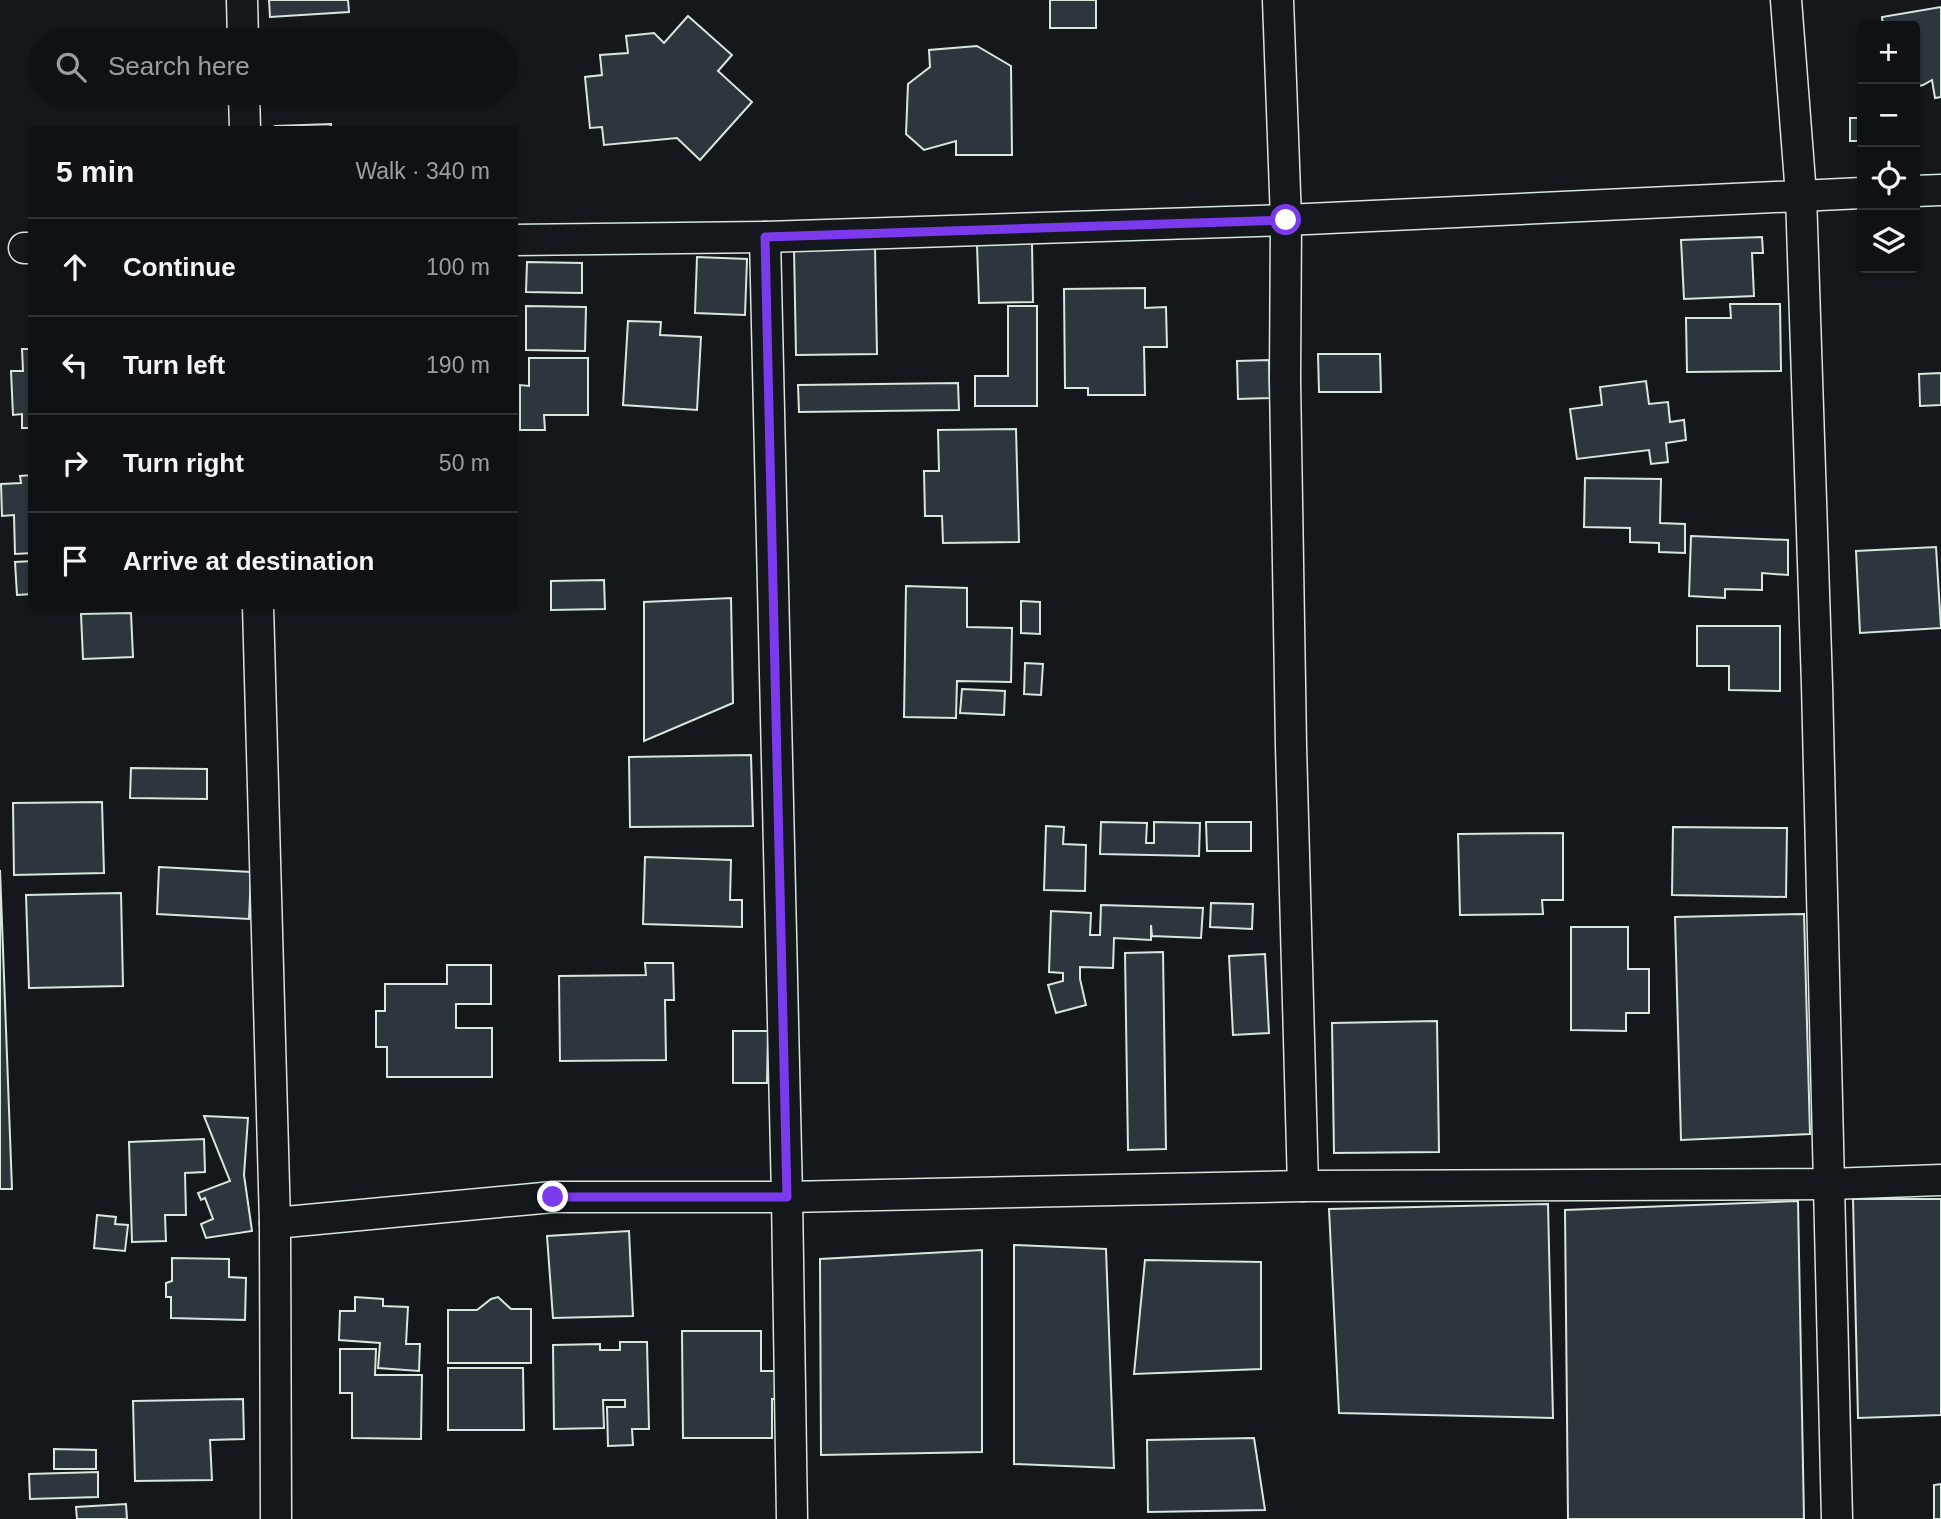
<!DOCTYPE html>
<html lang="en">
<head>
<meta charset="utf-8">
<style>
  :root { --surface:#0f1215; --page:#181b1e; --text:#f1f3f6; --muted:#9b9ea0; --line:#2f3234 }
  body { margin:0; font-family:Helvetica,sans-serif; background:var(--page); color:var(--text) }
  .controls { position:absolute; right:21px; top:21px; display:grid; overflow:hidden; border-radius:7px; box-shadow:0 2px 5px #0004 }
  .controls button { width:63px; height:63px; display:grid; place-items:center; padding:0; border:0; border-bottom:2px solid var(--line); background:var(--surface); color:var(--text); font:35px sans-serif }
  .stop { position:absolute; width:21px; height:21px; margin:-16px; border:5px solid #7c3aed; border-radius:50%; background:#fff }
  .stop.end { background:#7c3aed; border-color:#fff; box-shadow:0 2px 7px #0008 }
  .list { margin:0; padding:0; list-style:none }
  h2 { display:flex; justify-content:space-between; align-items:center; height:91px; margin:0; padding:0 28px; font-size:30px }
  h2 small { font-size:23px; font-weight:400; color:var(--muted) }
  .list li { display:grid; grid-template-columns:46px 1fr auto; gap:21px; align-items:center; box-sizing:border-box; height:98px; padding:0 28px; border-top:2px solid var(--line) }
  .list b { display:block; font-size:26px; white-space:nowrap }
  .list em { font-size:23px; font-style:normal; color:var(--muted) }
  .icon { flex:none; width:38px; height:38px; fill:none; stroke:currentColor; stroke-width:2; stroke-linecap:round; stroke-linejoin:round }
  .map { position:relative; flex:none; width:1941px; height:1519px; overflow:hidden }
  .search { position:absolute; background:var(--surface); box-shadow:0 2px 5px #0004; left:28px; top:28px; width:490px; height:77px; display:flex; align-items:center; gap:18px; box-sizing:border-box; padding:0 24px; border-radius:38px; color:var(--muted); font-size:26px }
  .panel { position:absolute; background:var(--surface); box-shadow:0 2px 5px #0004; left:28px; top:126px; width:490px; height:483px; border-radius:7px }
  .map>svg:first-child { display:block }
</style>
</head>
<body>
<div class="map">
<svg width="1941" height="1519" viewBox="0 0 1941 1519">
  <rect width="100%" height="100%" fill="#14181c"/>
  <!-- building -->
  <g fill="#2c363c" stroke="#d8e6dc" stroke-width="2">
    <path d="M269,0H348L349,12L270,17Z"/>
    <rect x="1050" y="0" width="46" height="28"/>
    <path d="M1941,7V97L1935,98L1932,80L1923,85L1915,87V26H1883L1882,17Z"/>
    <path d="M688,16L732,55L718,71L752,102L700,160L677,138L604,145L602,127L590,128L585,77L602,75L600,55L628,53L626,36L654,33L664,43Z"/>
    <path d="M977,46L1011,66L1012,155H956V141L924,150L906,134L908,84L930,67L929,50Z"/>
    <rect x="1850" y="118" width="12" height="23"/>
    <path d="M331,124V130H276L275,126Z"/>
    <path d="M1762,237L1763,253H1752L1754,296L1684,299L1681,240Z"/>
    <path d="M1032,243L1033,302L979,303L977,245Z"/>
    <path d="M875,247L877,354L796,355L794,248Z"/>
    <path d="M697,257L747,259L745,315L695,313Z"/>
    <path d="M527,262L582,263V293L526,292Z"/>
    <path d="M1145,288V308L1166,307L1167,347H1144L1145,395H1088V388H1065L1064,289Z"/>
    <path d="M1730,304H1780L1781,371L1687,372L1686,318H1731Z"/>
    <path d="M526,306L586,307L585,351L526,350Z"/>
    <path d="M1008,306H1037V406H975V376H1008Z"/>
    <path d="M628,321L661,322L660,335L701,337L697,410L623,405Z"/>
    <path d="M22,349H32V428H22V414L13,415L11,371H23Z"/>
    <path d="M1318,354H1380L1381,392H1319Z"/>
    <path d="M529,358H588V415H544L545,430H520V385L529,386Z"/>
    <path d="M1269,360L1270,398L1238,399L1237,361Z"/>
    <path d="M514,368H517L515,425H514Z"/>
    <path d="M1941,373V405L1920,406L1919,374Z"/>
    <path d="M1646,381L1649,404L1668,402L1670,422L1684,420L1686,440L1666,443L1668,462L1651,464L1649,450L1577,459L1570,409L1602,405L1600,387Z"/>
    <path d="M958,383L959,410L799,412L798,385Z"/>
    <path d="M1016,429L1019,542L943,543L942,516H925L924,471H939L938,430Z"/>
    <path d="M32,475V553L15,554L14,515L2,516L1,484L21,483L20,476Z"/>
    <path d="M1585,478L1661,479L1660,523L1685,524V553L1659,552V543L1630,542V528L1584,527Z"/>
    <path d="M1691,536L1788,540V575L1762,573V590L1725,589V598L1689,596Z"/>
    <path d="M1936,547L1941,628L1860,633L1856,551Z"/>
    <path d="M32,561V594L17,595L15,562Z"/>
    <path d="M604,580L605,609L551,610V581Z"/>
    <path d="M906,586L967,588V627L1012,628L1011,682L957,681L956,718L904,717Z"/>
    <path d="M731,598L733,703L644,741V602Z"/>
    <path d="M1021,601L1040,602V634L1021,633Z"/>
    <path d="M131,613L133,657L83,659L81,614Z"/>
    <path d="M1697,626H1780V691L1729,690V666H1697Z"/>
    <path d="M1025,663L1043,664L1041,695L1024,694Z"/>
    <path d="M962,689L1005,691L1004,715L960,713Z"/>
    <path d="M751,755L753,826L630,827L629,757Z"/>
    <path d="M131,768L207,769V799L130,798Z"/>
    <path d="M102,802L104,873L14,875L13,803Z"/>
    <path d="M1101,822L1147,823L1146,843H1154V822L1200,823L1199,856L1100,854Z"/>
    <path d="M1206,822H1251V851H1207Z"/>
    <path d="M1046,826L1064,827L1063,844L1086,845L1085,891L1044,890Z"/>
    <path d="M1673,827L1787,828L1786,897L1672,895Z"/>
    <path d="M1563,833V900H1542L1543,914L1460,915L1458,834Z"/>
    <path d="M645,857L731,860L730,900H742V927L643,924Z"/>
    <path d="M159,867L251,872L249,919L157,914Z"/>
    <path d="M0,870L12,1189H0Z"/>
    <path d="M121,893L123,986L29,988L26,895Z"/>
    <path d="M1211,903L1253,904L1252,929L1210,927Z"/>
    <path d="M1101,905L1203,908L1201,938L1152,936L1151,925V940L1114,938L1113,968L1080,967V979L1086,1005L1056,1013L1048,985L1063,981V973L1049,972L1051,911L1091,913L1090,935H1100Z"/>
    <path d="M1804,914L1810,1134L1681,1140L1675,917Z"/>
    <path d="M1571,927H1628V969H1649V1013H1626V1031L1571,1030Z"/>
    <path d="M1163,952L1166,1149L1128,1150L1125,953Z"/>
    <path d="M1265,954L1269,1033L1233,1035L1229,956Z"/>
    <path d="M645,963H673L674,1000H665L666,1060L560,1061L559,976L646,975Z"/>
    <path d="M447,965H491V1004H456V1028H492V1077H387V1047H376V1011H385V984H447Z"/>
    <path d="M1437,1021L1439,1152L1334,1153L1332,1023Z"/>
    <path d="M733,1031H768L767,1083H733Z"/>
    <path d="M204,1116L248,1118L244,1175L252,1231L206,1238L201,1224L213,1219L205,1198L201,1200L198,1193L230,1181Z"/>
    <path d="M204,1139L205,1172L185,1173L186,1215H165L166,1241L132,1242L129,1142Z"/>
    <path d="M1853,1199H1941V1415L1858,1418Z"/>
    <path d="M1798,1201L1804,1519H1568L1565,1210Z"/>
    <path d="M1548,1204L1553,1418L1339,1413L1329,1209Z"/>
    <path d="M97,1215L116,1217L115,1224L128,1225L125,1251L94,1248Z"/>
    <path d="M629,1231L633,1316L553,1318L547,1236Z"/>
    <path d="M1014,1245L1106,1249L1114,1468L1014,1464Z"/>
    <path d="M982,1250V1452L821,1455L820,1259Z"/>
    <path d="M172,1258L229,1259V1277L246,1278L245,1320L171,1318V1297H166V1283L172,1281Z"/>
    <path d="M1145,1260L1261,1262V1369L1134,1374Z"/>
    <path d="M355,1297L383,1299V1306L408,1307L406,1344H420L419,1371L378,1368L380,1343L339,1340L340,1311H355Z"/>
    <path d="M498,1297L511,1309H531V1363H448V1310H477L491,1299Z"/>
    <path d="M682,1331H761V1371H781V1399H772V1438H683Z"/>
    <path d="M620,1342H647L649,1429H632L633,1445L608,1446L607,1407H625V1400H603L604,1428L554,1429L553,1345L600,1344V1350H620Z"/>
    <path d="M340,1349H376L375,1375H422L421,1439L352,1438V1393H340Z"/>
    <path d="M448,1368H523L524,1430H448Z"/>
    <path d="M243,1399L244,1439L210,1440L212,1480L135,1481L133,1401Z"/>
    <path d="M1254,1438L1265,1510L1148,1512L1147,1440Z"/>
    <path d="M54,1449L96,1450V1469H54Z"/>
    <path d="M98,1472V1497L30,1499L29,1474Z"/>
    <path d="M1941,1484V1519H1934V1485Z"/>
    <path d="M126,1504L127,1519H77L76,1507Z"/>
  </g>
  <g fill="none" stroke-linecap="round" stroke-linejoin="round">
    <!-- street casing -->
    <g stroke="#d8e6dc" stroke-width="33">
      <g id="street">
        <path d="M242,0L243,40"/>
        <path d="M1278,0L1286,220L1285,380L1291,746L1303,1186"/>
        <path d="M1786,0L1801,195L1817,685L1837,1519"/>
        <path d="M244,93L245,130"/>
        <path d="M1915,191L1941,190"/>
        <path d="M765,237L787,1197L792,1519"/>
        <path d="M514,240L765,237L1286,220L1862,193"/>
        <path d="M24,248H32"/>
        <path d="M258,606L275,1223L276,1519"/>
        <path d="M275,1223L553,1197H787L1303,1186L1829,1184L1941,1180"/>
      </g>
    </g>
    <!-- street -->
    <use href="#street" stroke="#14181c" stroke-width="30"/>
  </g>
  <g fill="none" stroke-linecap="round" stroke-linejoin="round">
    <!-- route -->
    <path stroke="#7c3aed" stroke-width="9" d="M553,1197H787L765,237L1286,220"/>
  </g>
</svg>
<div class="controls">
<button>+</button>
<button>−</button>
<button><svg class="icon" aria-label="locate" viewBox="0 0 24 24"><circle cx="12" cy="12" r="6"/><path d="M12 2v4M12 18v4M2 12h4M18 12h4"/></svg></button>
<button><svg class="icon" aria-label="layers" viewBox="0 0 24 24"><path d="M12 4l9 5-9 5-9-5zM3 14l9 5 9-5"/></svg></button>
</div>
<div class="stop" style="left:1286px;top:220px"></div>
<div class="stop end" style="left:553px;top:1197px"></div>
<div class="search"><svg class="icon" aria-label="search" viewBox="0 0 24 24"><circle cx="10" cy="10" r="6"/><path d="M15 15l6 6"/></svg>Search here</div>
<section class="panel">
<h2>5 min<small>Walk · 340 m</small></h2>
<ul class="list">
<li><svg class="icon" aria-label="ahead" viewBox="0 0 24 24"><path d="M12 20V5M6 11l6-6 6 6"/></svg><div><b>Continue</b></div><em>100 m</em></li>
<li><svg class="icon" aria-label="left" viewBox="0 0 24 24"><path d="M17 20v-9H6M10 6l-5 5 5 5"/></svg><div><b>Turn left</b></div><em>190 m</em></li>
<li><svg class="icon" aria-label="right" viewBox="0 0 24 24"><path d="M7 20v-9h11M14 6l5 5-5 5"/></svg><div><b>Turn right</b></div><em>50 m</em></li>
<li><svg class="icon" aria-label="arrive" viewBox="0 0 24 24"><path d="M6 21V4h12l-3 4 3 4H6"/></svg><div><b>Arrive at destination</b></div></li>
</ul>
</section>
</div>
</body>
</html>
